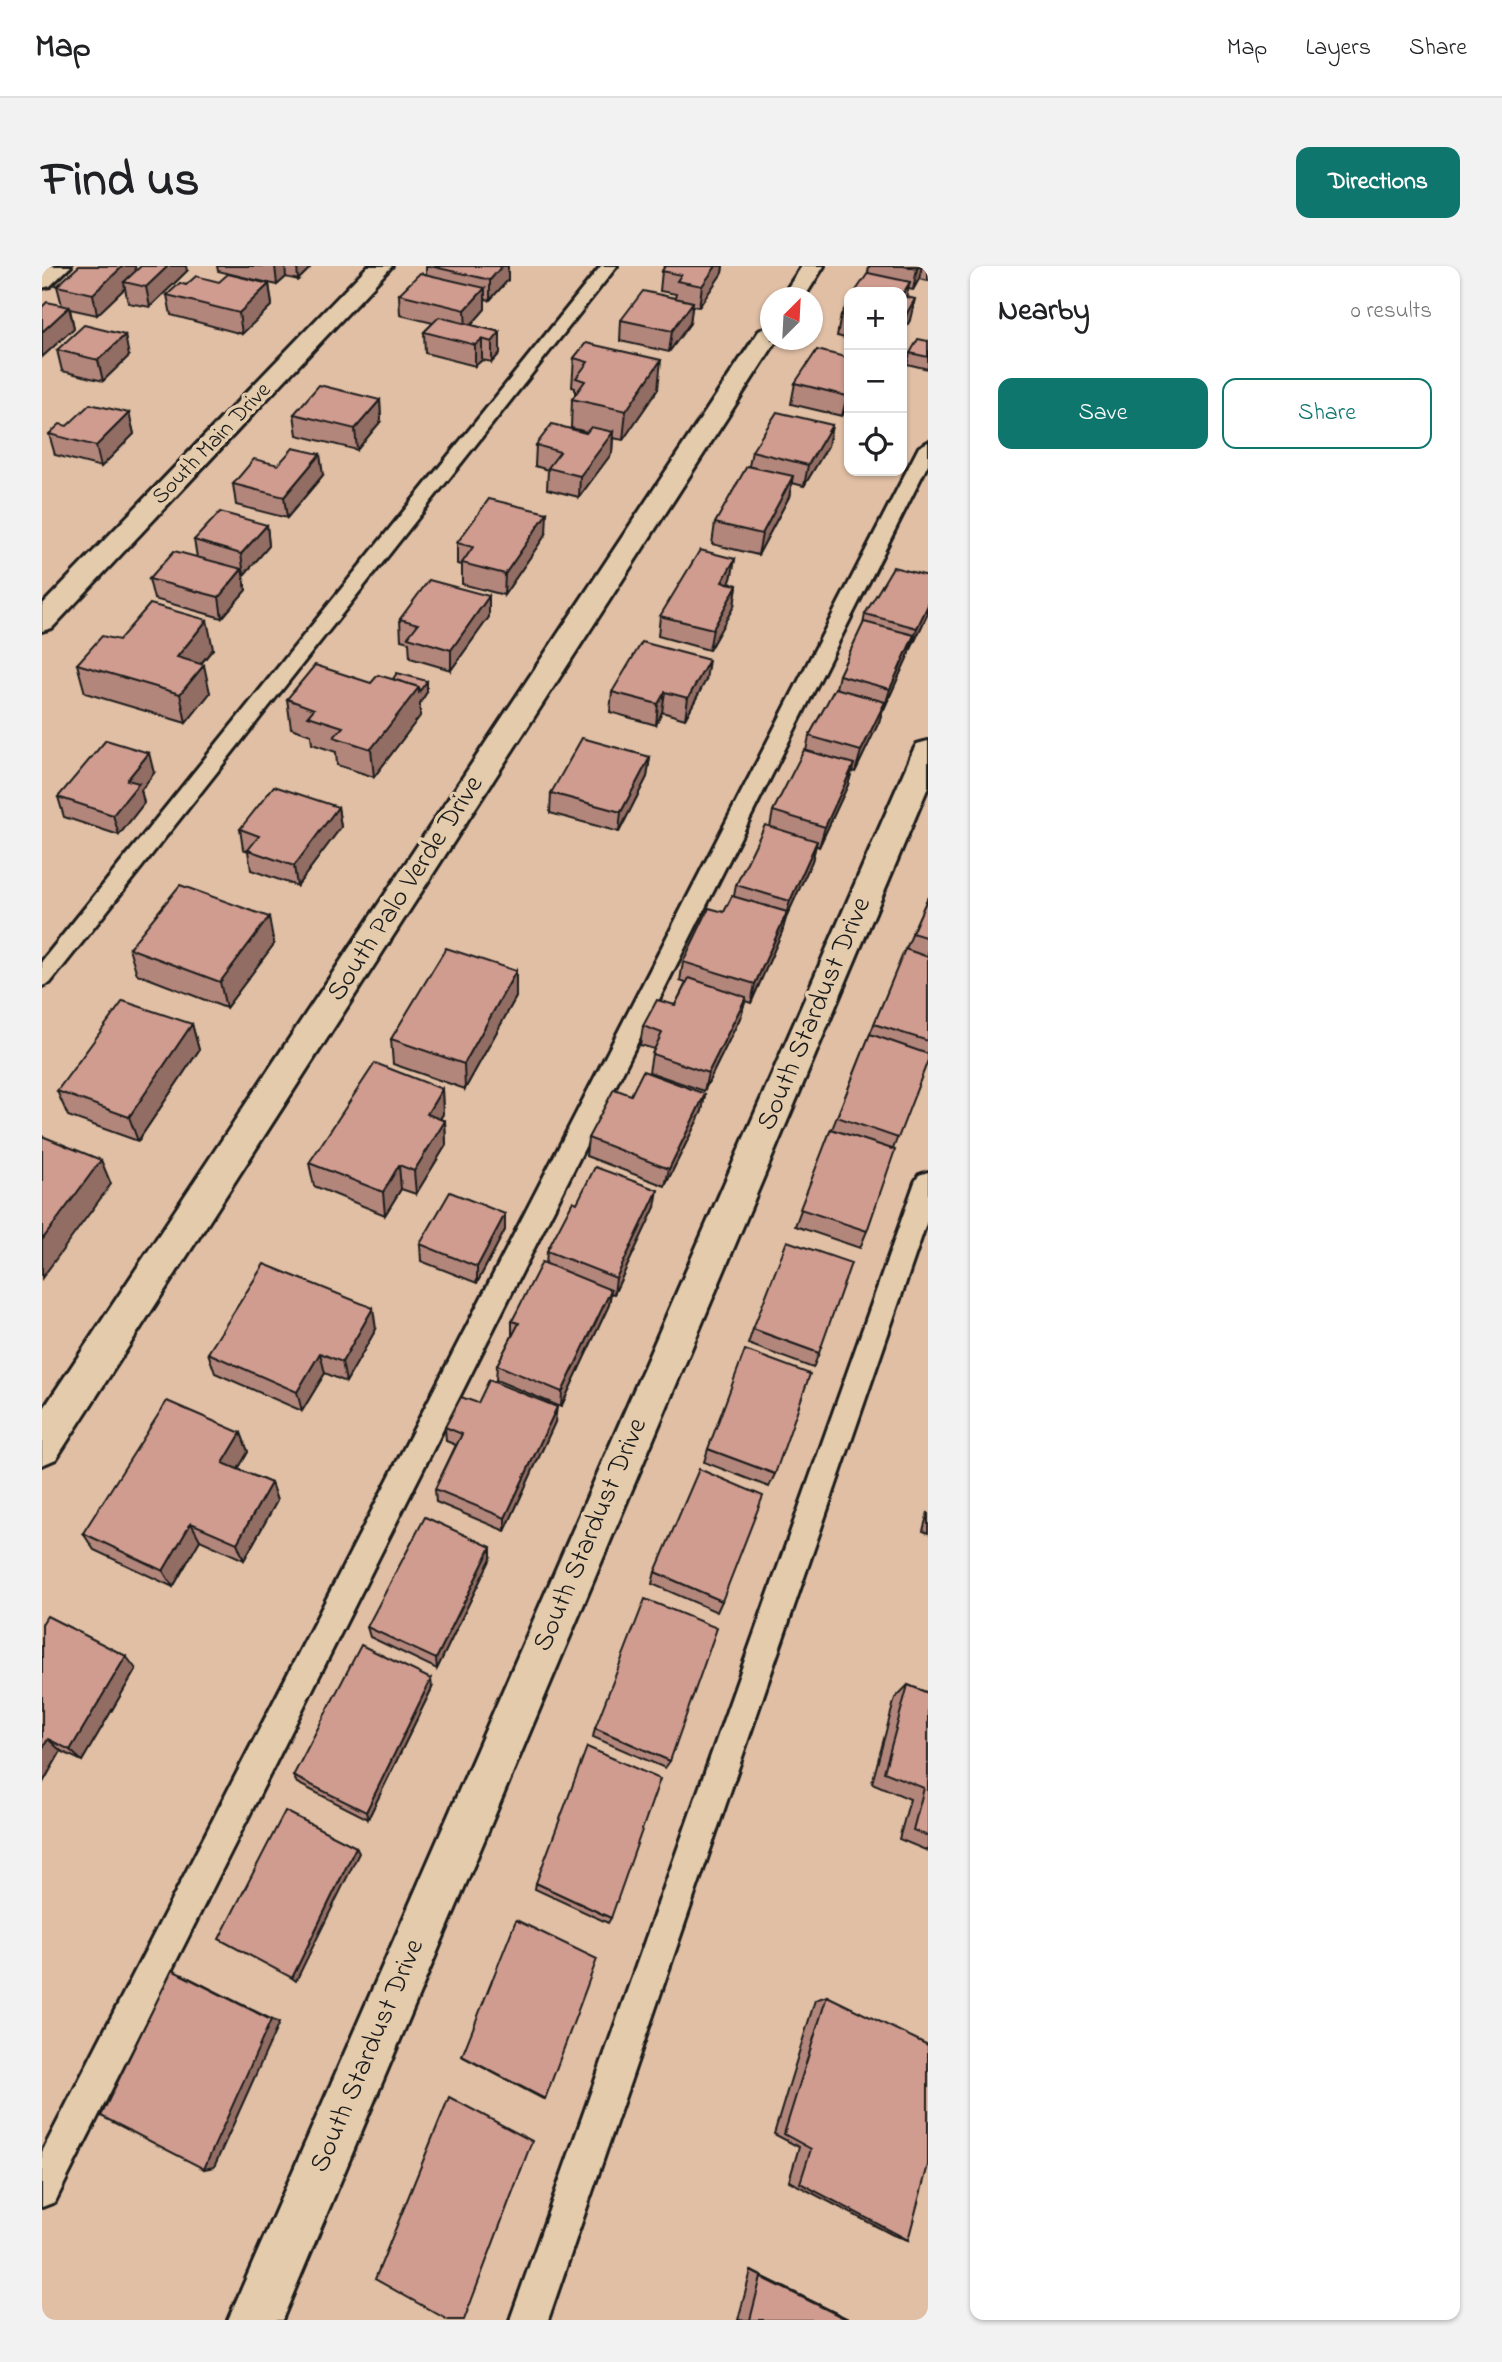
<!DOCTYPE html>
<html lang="en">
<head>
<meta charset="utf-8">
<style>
  :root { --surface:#fff; --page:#f2f2f2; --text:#202124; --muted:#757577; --line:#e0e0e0; --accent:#0f766e }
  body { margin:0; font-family:"Indie Flower",sans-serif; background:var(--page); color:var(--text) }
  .controls { position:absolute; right:21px; top:21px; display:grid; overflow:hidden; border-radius:14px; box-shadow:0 2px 5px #0004 }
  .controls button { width:63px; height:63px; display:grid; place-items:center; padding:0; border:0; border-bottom:2px solid var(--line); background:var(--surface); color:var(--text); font:35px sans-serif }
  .compass { position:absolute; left:718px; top:21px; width:63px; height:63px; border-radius:50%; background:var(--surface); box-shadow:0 2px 5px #0004; rotate:24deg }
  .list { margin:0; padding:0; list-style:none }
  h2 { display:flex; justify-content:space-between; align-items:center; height:91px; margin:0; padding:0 28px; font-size:30px }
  h2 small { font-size:23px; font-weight:400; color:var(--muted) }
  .actions { display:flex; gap:14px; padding:21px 28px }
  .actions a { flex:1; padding:16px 0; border:2px solid var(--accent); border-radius:14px; text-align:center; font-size:24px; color:var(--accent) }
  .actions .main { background:var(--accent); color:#fff }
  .icon { flex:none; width:38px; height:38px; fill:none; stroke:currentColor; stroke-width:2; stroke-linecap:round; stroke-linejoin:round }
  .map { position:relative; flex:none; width:886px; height:2054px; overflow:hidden; border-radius:14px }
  header { display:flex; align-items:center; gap:42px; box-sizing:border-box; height:98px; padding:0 35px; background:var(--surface); border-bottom:2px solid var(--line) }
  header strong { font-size:33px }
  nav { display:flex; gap:38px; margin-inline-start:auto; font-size:24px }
  .intro { display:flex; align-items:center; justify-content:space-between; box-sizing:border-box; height:168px; padding:0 42px }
  h1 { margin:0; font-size:49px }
  .button { padding:18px 32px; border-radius:14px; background:var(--accent); color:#fff; font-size:24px; font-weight:700 }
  main { display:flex; gap:42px; padding:0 42px }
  aside { flex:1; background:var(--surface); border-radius:14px; box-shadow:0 2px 5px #0004 }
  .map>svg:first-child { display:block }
</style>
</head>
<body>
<header>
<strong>Map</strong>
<nav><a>Map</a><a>Layers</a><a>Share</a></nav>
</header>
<div class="intro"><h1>Find us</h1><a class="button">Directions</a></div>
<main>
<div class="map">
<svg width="886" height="2054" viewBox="0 0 886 2054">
  <rect width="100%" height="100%" fill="#e1bfa5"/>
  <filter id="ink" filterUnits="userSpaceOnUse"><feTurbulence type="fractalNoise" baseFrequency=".0143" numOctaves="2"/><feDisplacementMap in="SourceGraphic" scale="14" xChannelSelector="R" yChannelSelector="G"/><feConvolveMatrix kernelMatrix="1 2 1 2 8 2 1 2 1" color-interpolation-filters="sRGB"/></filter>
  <g filter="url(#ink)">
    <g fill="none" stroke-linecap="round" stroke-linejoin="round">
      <!-- lane casing -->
      <g stroke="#1c1c1c" stroke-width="6">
        <g id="lane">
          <path d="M559,0H575L8,717L0,720V695Z"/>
          <path d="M886,176V198L13,1936L0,1941V1886L877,181Z"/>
          <path d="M886,906V952L506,2054H468L873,916L877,909Z"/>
        </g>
      </g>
      <!-- street casing -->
      <g stroke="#1c1c1c" stroke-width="6">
        <g id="street">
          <path d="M4,0H29L8,20L0,22V4Z"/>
          <path d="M326,0H350L10,362L0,365V339Z"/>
          <path d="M760,0H782L762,32H739Z"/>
          <path d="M729,58V74H735L14,1193L0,1199V1145L717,65Z"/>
          <path d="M886,475V521L240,2054H186L871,485L875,478Z"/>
        </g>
      </g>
      <!-- lane -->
      <use href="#lane" fill="#e3cbac" fill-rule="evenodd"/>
      <!-- street -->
      <use href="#street" fill="#e3cbac" fill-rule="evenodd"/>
    </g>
    <!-- wall -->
    <g fill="#b3867b" stroke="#1c1c1c" stroke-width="2">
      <path d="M175,0H268V2L256,14L244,11L235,19L176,5Z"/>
      <path d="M384,0H466V14L448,34L443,33V43L429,59L458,66V87L450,96L440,94L433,100L383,87L382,66L391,57L358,49L357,28L384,8Z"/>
      <path d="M623,0H681L680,7L657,41L650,40L648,57L627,86L578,75L579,54L633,32L634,28L618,25L620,5Z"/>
      <path d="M827,0H886V15L877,13L871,24L866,23L864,31L868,54L860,68V26L826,7Z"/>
      <path d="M94,5H145L108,41L86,37L83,22L55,49L28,43L32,62L0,91V41L20,39L15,20Z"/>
      <path d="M177,16L227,18L230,39L200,68L129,49L125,29L144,19Z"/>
      <path d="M807,36V73L795,70L799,49Z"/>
      <path d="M886,75V103L865,98L868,87Z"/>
      <path d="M544,77L616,123L581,174L571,172L570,187L537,231L505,223L506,204L493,200L494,179L545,166L529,162L530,133L533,129V122L530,121L532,92Z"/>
      <path d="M15,84L87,90L61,115L20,105Z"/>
      <path d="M807,92V140L800,150L749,138L753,117Z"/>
      <path d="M338,134L339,155L315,184L255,169L252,148Z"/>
      <path d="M87,147L92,168L59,201L13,189L7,168L25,160Z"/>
      <path d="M790,159L786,180L762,220L750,217L747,231L716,289L670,278L673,257L707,200L710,185Z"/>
      <path d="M236,199L281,209L245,252L194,239L191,218Z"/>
      <path d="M225,259L227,280L202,309L201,308L204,324L180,352L112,333L107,313L155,291L152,274Z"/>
      <path d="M504,268L462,329L420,318V299L415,298V277Z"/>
      <path d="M693,293L689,313L687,317L695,319L692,340L667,384L616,370L618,350Z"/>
      <path d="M886,310V347L869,383L868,382L866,390L842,443H841L837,456L813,506L810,505L806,519L777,581L774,579L770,595L744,652L740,666L709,737L703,735L699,750L662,825L607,806L610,788L612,783L598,779L601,760L633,739L644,717L638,715L641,696L682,646L692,630L694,619L728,561L731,545L764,485L767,470L794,422L797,409L821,359L823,348Z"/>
      <path d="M447,330V351L409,404L368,392L367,376L359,374L358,353Z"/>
      <path d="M77,374L171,383L159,398L168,427L144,457L43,427L35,398Z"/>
      <path d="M664,414L643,453L620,446L614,459L568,446L570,426Z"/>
      <path d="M329,417L385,426L378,437V450L332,511L295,499L294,486L270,478L269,469L249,462L245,433Z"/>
      <path d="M608,491L605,511L577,566L508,547L509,527Z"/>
      <path d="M112,507L99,524L102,537L77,569L22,551L16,531Z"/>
      <path d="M296,541L299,561L255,620L209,604L206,585L201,583L198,563Z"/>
      <path d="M886,631V794L851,883L825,965L818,982L753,960L789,863H790L832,758Z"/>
      <path d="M232,678L184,742L95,708L87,682Z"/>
      <path d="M474,705V731L423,823L351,798L349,773Z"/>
      <path d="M150,758L157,784L96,875L26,850L15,825Z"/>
      <path d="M400,823L401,848L398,853L403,855L404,879L374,928L359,923L343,949L272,920L267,897Z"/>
      <path d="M663,828L660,845L623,920L544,890L546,872L589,829Z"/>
      <path d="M535,937L613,941L572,1028L569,1027L567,1039L519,1141L454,1114L455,1099L470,1070V1055L504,998L505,985Z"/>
      <path d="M463,948V964L435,1017L379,995L378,978Z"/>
      <path d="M334,1063L304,1116L283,1107L260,1145L173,1107L166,1087Z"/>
      <path d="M711,1063L777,1087L771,1102L706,1078Z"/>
      <path d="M436,1137L513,1156L463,1265L394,1236L393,1223L414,1179L404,1175L403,1161Z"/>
      <path d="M199,1167L206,1186L196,1203L229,1217L235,1235L202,1294L158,1274L131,1321L52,1284L41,1267Z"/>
      <path d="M666,1183L733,1208L727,1221L662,1196Z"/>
      <path d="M886,1246V1267L881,1265Z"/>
      <path d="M449,1292L395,1403L328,1371L325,1361Z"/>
      <path d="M613,1306L680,1335L675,1346L610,1318Z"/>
      <path d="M0,1358L94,1403L40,1495L19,1485L0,1518Z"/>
      <path d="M866,1419L886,1427V1585L857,1573L868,1533L830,1517L853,1432Z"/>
      <path d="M390,1422L326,1553L255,1517L251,1510Z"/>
      <path d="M553,1462L628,1495L623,1502L551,1471Z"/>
      <path d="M494,1617L569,1652L566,1657L493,1623Z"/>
      <path d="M785,1730L866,1974L851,1969L747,1915L757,1881L732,1868L773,1734Z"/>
      <path d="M420,1790L503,1833H501L421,1791Z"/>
      <path d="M709,2005L808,2054H696Z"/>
    </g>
    <!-- shaded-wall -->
    <g fill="#926d64" stroke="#1c1c1c" stroke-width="2">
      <path d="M81,0H93L95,11L82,16L83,22L55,49L51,28Z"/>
      <path d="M126,0H144L145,5L108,41L104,21Z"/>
      <path d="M233,0H243L244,11L235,19Z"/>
      <path d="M255,0H268V2L256,14Z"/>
      <path d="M460,0H466V14L448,34V14Z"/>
      <path d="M674,0H681L680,7L657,41L660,20Z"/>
      <path d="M877,0H880L877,13L871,24L875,3Z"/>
      <path d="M868,16L863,36L860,29Z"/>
      <path d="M227,18L230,39L200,68L197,47Z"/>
      <path d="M443,22V43L424,65L423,44Z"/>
      <path d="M873,33L868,54L860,68L865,47Z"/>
      <path d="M651,36L648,57L627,86L630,65Z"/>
      <path d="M27,41L32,62L0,91V66Z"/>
      <path d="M458,66V87L450,96V76Z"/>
      <path d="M83,69L87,90L61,115L56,94Z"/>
      <path d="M440,73V94L433,100V79Z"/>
      <path d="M619,94L616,123L581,174L584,145Z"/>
      <path d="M807,126V140L800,150L805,130Z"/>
      <path d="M338,134L339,155L315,184L313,163Z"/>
      <path d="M87,147L92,168L59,201L54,180Z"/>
      <path d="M790,159L786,180L762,220L766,199Z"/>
      <path d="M571,166L570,187L537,231L538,210Z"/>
      <path d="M278,188L281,209L245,252L242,231Z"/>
      <path d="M751,210L747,231L716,289L720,268Z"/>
      <path d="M505,247L504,268L462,329L463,308Z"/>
      <path d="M225,259L227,280L202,309L199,288Z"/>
      <path d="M693,293L689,313L676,336L680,316Z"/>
      <path d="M200,303L204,324L180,352L177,331Z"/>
      <path d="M695,319L692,340L667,384L671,363Z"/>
      <path d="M447,330V351L409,404V384Z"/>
      <path d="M886,339V347L869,383L875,362Z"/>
      <path d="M165,354L171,383L141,419L135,391Z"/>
      <path d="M872,369L866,390L842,443L848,423Z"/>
      <path d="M667,394L664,414L643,453L646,432Z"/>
      <path d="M162,399L168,427L144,457L138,428Z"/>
      <path d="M385,415V426L378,437V450L332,511L329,483L377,421Z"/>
      <path d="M623,426L620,446L614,459L616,438Z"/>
      <path d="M843,436L837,456L813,506L819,485Z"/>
      <path d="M107,487L112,507L99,524L102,537L77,569L71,549L85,514Z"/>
      <path d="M608,491L605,511L577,566L579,546Z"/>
      <path d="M812,498L806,519L777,581L783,561Z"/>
      <path d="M296,541L299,561L255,620L252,600Z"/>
      <path d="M775,575L770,595L744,652L740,666L709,737L713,718L744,649L748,635Z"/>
      <path d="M227,651L232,678L184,742L178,716Z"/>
      <path d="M474,705V731L423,823L422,798Z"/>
      <path d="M704,731L699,750L662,825L666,807Z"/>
      <path d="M150,758L157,784L96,875L87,851Z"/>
      <path d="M400,823L401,848L386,872L385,848Z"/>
      <path d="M663,828L660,845L623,920L627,903Z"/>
      <path d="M403,855L404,879L374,928L372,905Z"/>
      <path d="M59,894L69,918L0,1012V974Z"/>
      <path d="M357,899L359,923L343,949L341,926Z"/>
      <path d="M616,924L613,941L572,1028L574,1012Z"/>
      <path d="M463,948V964L435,1017V1001Z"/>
      <path d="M569,1024L567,1039L519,1141L520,1126Z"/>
      <path d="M331,1042L334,1063L304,1116L300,1096Z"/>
      <path d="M278,1087L283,1107L260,1145L255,1126Z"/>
      <path d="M515,1141L513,1156L463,1265V1252Z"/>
      <path d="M199,1167L206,1186L189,1215L181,1197Z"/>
      <path d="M229,1217L235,1235L202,1294L195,1277Z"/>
      <path d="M149,1257L158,1274L131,1321L121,1305Z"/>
      <path d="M449,1281V1292L395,1403L394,1393Z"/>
      <path d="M84,1390L94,1403L40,1495L28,1484Z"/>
      <path d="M389,1413L390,1422L326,1553L324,1546Z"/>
      <path d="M6,1473L19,1485L0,1518V1483Z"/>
      <path d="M314,1581L317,1587L254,1715L250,1712Z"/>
      <path d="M141,1709L237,1757L172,1901L162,1903Z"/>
      <path d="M709,2005L808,2054H806Z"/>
    </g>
    <!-- building -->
    <g fill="#d09c8f" stroke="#1c1c1c" stroke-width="2">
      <path d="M37,0H81L51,28L15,20Z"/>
      <path d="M99,0H126L104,21L82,16Z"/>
      <path d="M388,0H460L448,14Z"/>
      <path d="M623,0H674L660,20L635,15L639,9L620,5Z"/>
      <path d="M861,0H877L875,3Z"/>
      <path d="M378,7L443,22L423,44L357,28Z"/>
      <path d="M826,7L868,16L860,29V26H813Z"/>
      <path d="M186,8L227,18L197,47L125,29L138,17L144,19L154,10L177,16Z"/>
      <path d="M601,25L651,36L630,65L579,54Z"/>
      <path d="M860,30L873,33L865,47L860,46Z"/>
      <path d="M5,36L27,41L0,66V41Z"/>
      <path d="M807,36V51L799,49Z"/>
      <path d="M397,51L458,66L450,76L440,73L433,79L382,66Z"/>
      <path d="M42,59L83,69L56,94L15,84Z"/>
      <path d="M876,73L886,75V91L868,87Z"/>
      <path d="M544,77L619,94L584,145L530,133L543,115L534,112L546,96L532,92Z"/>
      <path d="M775,84L807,92V126L805,130L753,117Z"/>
      <path d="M277,119L338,134L313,163L252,148Z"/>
      <path d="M48,138L87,147L54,180L7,168L18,158L25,160Z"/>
      <path d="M735,146L790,159L766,199L710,185Z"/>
      <path d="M510,158L544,167L549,161L571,166L538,210L506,202L518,186L494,179Z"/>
      <path d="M251,182L278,188L242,231L191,218L212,193L236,199Z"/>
      <path d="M705,200L751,210L720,268L673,257Z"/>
      <path d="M447,233L505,247L463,308L420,297L431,281L415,277Z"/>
      <path d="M178,246L225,259L199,288L152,274Z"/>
      <path d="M658,284L693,293L680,316L695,319L671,363L618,350Z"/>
      <path d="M132,285L200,303L177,331L107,313Z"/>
      <path d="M851,301L886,310V339L875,362L823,348Z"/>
      <path d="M387,314L447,330L409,384L366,371L376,358L358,353Z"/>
      <path d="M108,338L165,354L135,391L162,399L138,428L35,398L60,370L77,374Z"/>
      <path d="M822,356L872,369L848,423L797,409Z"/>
      <path d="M600,376L667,394L646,432L623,426L616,438L570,426Z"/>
      <path d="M273,399L329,417L336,409L377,421L329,483L292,471L301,461L266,450L272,443L245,433Z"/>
      <path d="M355,407L385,415L377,426V421L351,413Z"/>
      <path d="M793,422L843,436L819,485L767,470Z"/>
      <path d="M540,472L608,491L579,546L509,527Z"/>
      <path d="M64,474L107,487L85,514L97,517L71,549L16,531Z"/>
      <path d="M762,484L812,498L783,561L731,545Z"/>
      <path d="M232,520L296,541L252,600L206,584L217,570L198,563Z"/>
      <path d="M723,559L775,575L748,635L694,619Z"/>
      <path d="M138,619L227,651L178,716L87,682Z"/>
      <path d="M690,630L745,646L713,718L641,696L667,642L682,646Z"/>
      <path d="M886,631V672L870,667Z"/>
      <path d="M404,682L474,705L422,798L349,773Z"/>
      <path d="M863,683L886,691V775L832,758Z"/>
      <path d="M647,712L704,731L666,807L610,788L620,767L601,760L615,734L633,739Z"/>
      <path d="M81,735L150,758L87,851L15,825Z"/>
      <path d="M828,768L886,788V794L856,872L795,851Z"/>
      <path d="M333,797L400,823L385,848L403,855L372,905L357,899L341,926L267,897Z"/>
      <path d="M601,805L663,828L627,903L546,872L572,823L589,829Z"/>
      <path d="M789,863L853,884L825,965L758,943Z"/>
      <path d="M0,870L59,894L0,974Z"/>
      <path d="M553,901L616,924L574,1012L505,985L531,935L535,937Z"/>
      <path d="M408,926L463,948L435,1001L378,978Z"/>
      <path d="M745,975L809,997L777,1087L711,1063Z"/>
      <path d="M500,996L569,1024L520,1126L455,1099L477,1057L470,1055Z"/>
      <path d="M222,998L331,1042L300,1096L278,1087L255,1126L166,1087Z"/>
      <path d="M703,1084L768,1108L733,1208L666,1183Z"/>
      <path d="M447,1114L515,1141L463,1252L393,1223L420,1168L403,1161L419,1131L436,1137Z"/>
      <path d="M125,1135L199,1167L181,1197L229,1217L195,1277L149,1257L121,1305L41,1267Z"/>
      <path d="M657,1203L721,1230L680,1335L613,1306Z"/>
      <path d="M383,1251L449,1281L394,1393L325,1361Z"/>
      <path d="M603,1333L675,1362L628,1495L553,1462Z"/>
      <path d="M5,1350L84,1390L28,1484L6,1473L0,1483V1358Z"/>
      <path d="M319,1379L389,1413L324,1546L251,1510Z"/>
      <path d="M866,1419L886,1427V1570L871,1564L882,1522L842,1506Z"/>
      <path d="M545,1481L618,1513L569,1652L494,1617Z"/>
      <path d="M243,1545L314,1581L250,1712L177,1673Z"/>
      <path d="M474,1654L555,1693L503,1833L420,1790Z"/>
      <path d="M130,1704L229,1754L162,1903L59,1850Z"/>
      <path d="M785,1730L886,1779V1899L866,1974L758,1917L769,1883L742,1868Z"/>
      <path d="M407,1831L490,1875L422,2054H406L333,2013Z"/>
      <path d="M719,2011L806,2054H708Z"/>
    </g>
  </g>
  <g text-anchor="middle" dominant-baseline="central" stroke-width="7" stroke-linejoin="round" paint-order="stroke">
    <!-- far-street labels -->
    <g font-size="23" fill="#1c1c1c" stroke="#e3cbac">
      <text transform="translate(170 178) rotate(-46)">South Main Drive</text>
    </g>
    <!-- street labels -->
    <g font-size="28" fill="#1c1c1c" stroke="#e3cbac">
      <text transform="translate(364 623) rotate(-57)">South Palo Verde Drive</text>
      <text transform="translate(773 748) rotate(-67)">South Stardust Drive</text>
      <text transform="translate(549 1269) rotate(-67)">South Stardust Drive</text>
      <text transform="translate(326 1790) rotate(-67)">South Stardust Drive</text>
    </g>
  </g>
</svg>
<div class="controls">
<button>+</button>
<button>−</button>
<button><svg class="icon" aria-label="locate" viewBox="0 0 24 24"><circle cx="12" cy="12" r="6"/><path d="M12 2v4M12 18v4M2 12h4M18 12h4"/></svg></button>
</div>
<svg class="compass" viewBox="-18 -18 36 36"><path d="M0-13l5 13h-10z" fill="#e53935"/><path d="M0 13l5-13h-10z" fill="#757577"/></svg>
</div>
<aside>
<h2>Nearby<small>0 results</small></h2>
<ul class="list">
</ul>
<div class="actions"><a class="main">Save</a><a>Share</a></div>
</aside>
</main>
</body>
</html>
